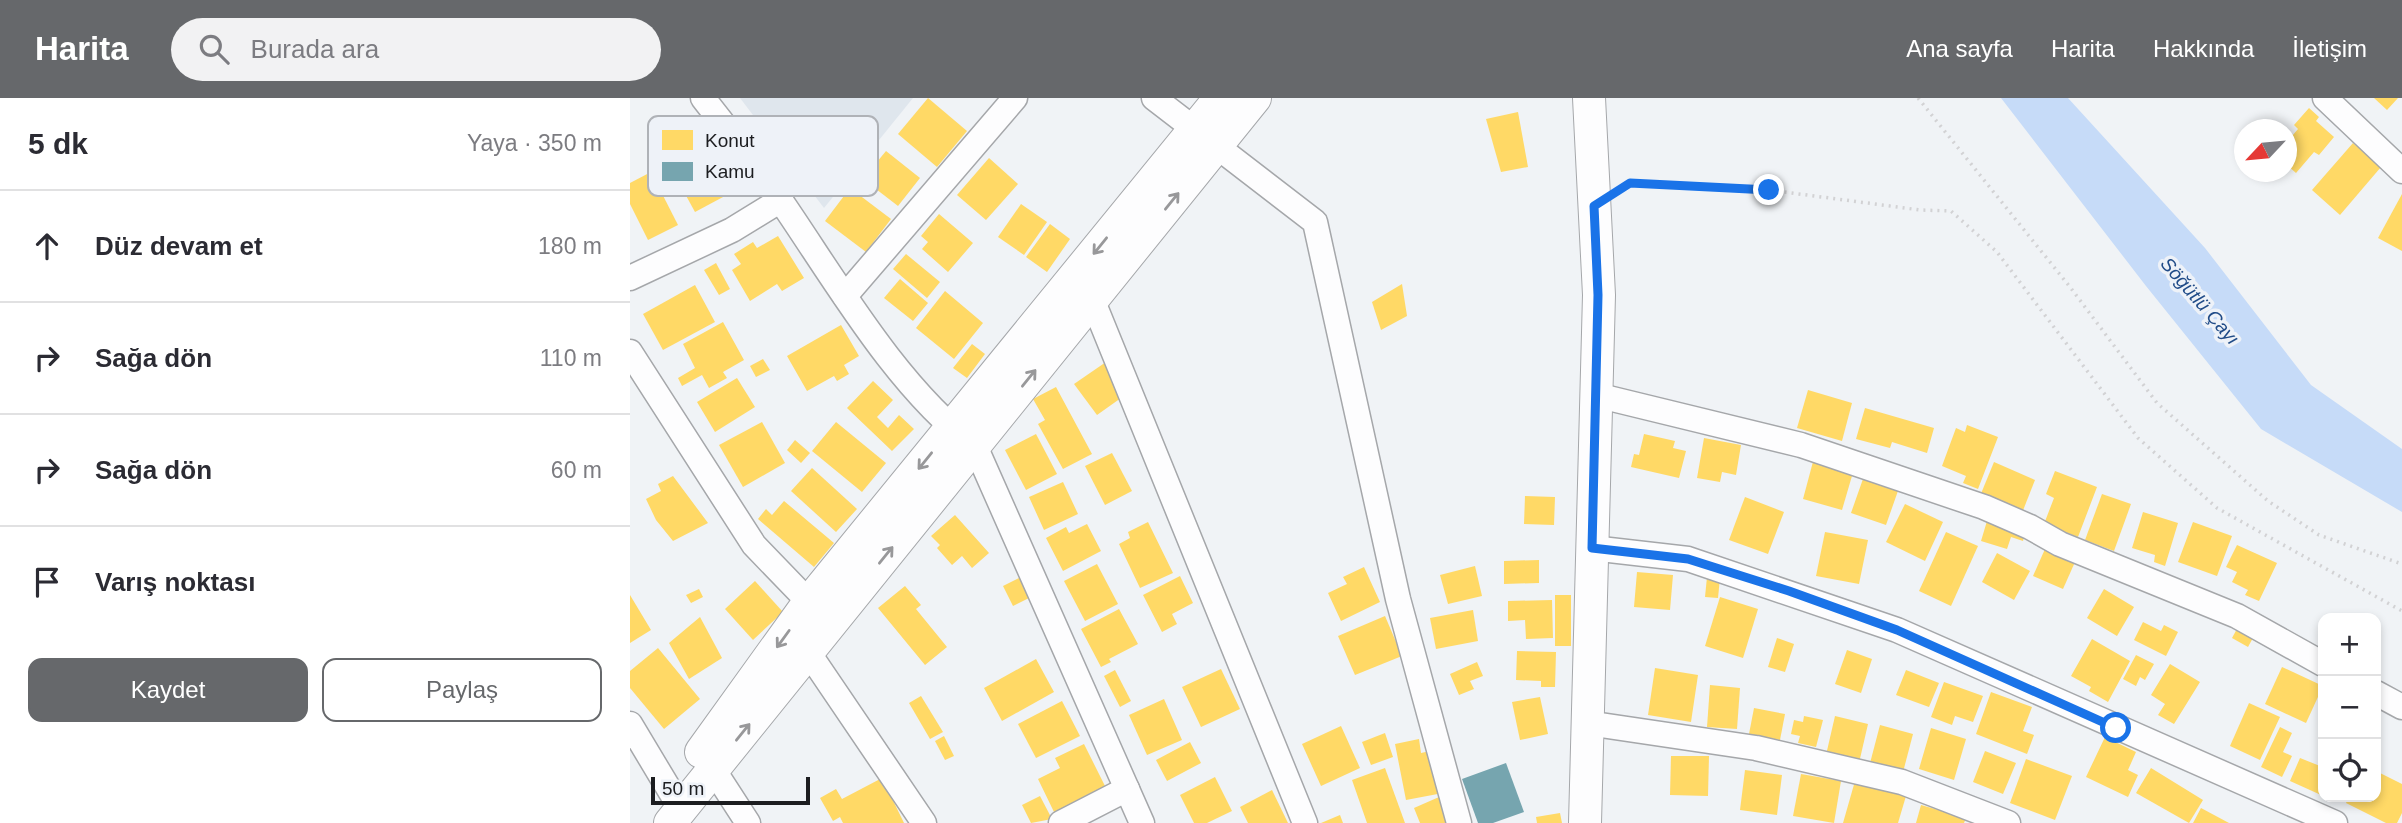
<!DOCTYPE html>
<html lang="tr">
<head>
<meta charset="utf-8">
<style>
  :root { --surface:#fff; --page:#f2f2f3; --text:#2b2b33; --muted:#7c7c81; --line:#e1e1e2; --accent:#66686b }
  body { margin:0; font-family:Arial,sans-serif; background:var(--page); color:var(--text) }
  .controls { position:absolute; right:21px; bottom:21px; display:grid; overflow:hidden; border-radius:14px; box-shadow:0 4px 10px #0003 }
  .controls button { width:63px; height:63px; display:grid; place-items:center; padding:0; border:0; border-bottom:2px solid var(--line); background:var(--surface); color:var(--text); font:35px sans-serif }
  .compass { position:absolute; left:1604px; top:21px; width:63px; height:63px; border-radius:50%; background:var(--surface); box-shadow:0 4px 10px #0003; rotate:244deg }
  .scale { position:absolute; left:21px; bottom:18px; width:159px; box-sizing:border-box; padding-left:7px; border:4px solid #1c1d20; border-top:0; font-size:19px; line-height:24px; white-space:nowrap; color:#1c1d20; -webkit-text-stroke:5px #eef2f8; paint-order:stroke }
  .stop { position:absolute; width:21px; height:21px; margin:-16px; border:5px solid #1a73e8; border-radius:50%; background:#fff }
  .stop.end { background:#1a73e8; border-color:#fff; box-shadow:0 2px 7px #0008 }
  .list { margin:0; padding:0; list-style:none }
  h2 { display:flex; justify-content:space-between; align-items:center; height:91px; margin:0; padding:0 28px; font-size:30px }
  h2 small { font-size:23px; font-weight:400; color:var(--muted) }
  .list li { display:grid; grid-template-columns:46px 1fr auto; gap:21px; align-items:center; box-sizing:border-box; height:112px; padding:0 28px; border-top:2px solid var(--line) }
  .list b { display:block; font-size:26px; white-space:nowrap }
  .list em { font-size:23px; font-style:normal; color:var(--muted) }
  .actions { display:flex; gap:14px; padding:21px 28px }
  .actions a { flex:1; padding:16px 0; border:2px solid var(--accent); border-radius:14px; text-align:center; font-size:24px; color:var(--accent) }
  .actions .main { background:var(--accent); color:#fff }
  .icon { flex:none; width:38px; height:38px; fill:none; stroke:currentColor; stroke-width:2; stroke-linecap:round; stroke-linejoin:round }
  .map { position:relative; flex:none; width:1772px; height:725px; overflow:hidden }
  header { display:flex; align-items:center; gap:42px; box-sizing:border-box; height:98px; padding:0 35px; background:var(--accent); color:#fff }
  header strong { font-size:33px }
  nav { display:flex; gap:38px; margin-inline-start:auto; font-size:24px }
  .search { width:490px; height:63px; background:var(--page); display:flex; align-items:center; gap:18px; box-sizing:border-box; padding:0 24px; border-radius:38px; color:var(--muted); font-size:26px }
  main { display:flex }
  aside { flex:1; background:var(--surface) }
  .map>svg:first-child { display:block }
</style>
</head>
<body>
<header>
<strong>Harita</strong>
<div class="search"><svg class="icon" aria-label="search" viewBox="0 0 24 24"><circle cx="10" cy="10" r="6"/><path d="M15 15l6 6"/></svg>Burada ara</div>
<nav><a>Ana sayfa</a><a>Harita</a><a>Hakkında</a><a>İletişim</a></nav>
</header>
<main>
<aside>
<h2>5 dk<small>Yaya · 350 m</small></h2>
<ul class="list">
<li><svg class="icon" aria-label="ahead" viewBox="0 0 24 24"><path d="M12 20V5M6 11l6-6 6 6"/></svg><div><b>Düz devam et</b></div><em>180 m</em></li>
<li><svg class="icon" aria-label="right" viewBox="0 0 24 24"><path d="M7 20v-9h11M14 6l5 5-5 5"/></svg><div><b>Sağa dön</b></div><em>110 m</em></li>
<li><svg class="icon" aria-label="right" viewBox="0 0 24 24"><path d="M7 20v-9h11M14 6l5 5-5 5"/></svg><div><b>Sağa dön</b></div><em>60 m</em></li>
<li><svg class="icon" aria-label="arrive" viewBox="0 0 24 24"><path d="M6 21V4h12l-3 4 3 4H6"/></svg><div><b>Varış noktası</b></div></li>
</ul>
<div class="actions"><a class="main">Kaydet</a><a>Paylaş</a></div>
</aside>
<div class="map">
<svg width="1772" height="725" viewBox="0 0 1772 725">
  <rect width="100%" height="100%" fill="#f0f3f6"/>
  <!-- built -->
  <path fill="#dfe6ed" d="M110,0H283L194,110Z"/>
  <!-- water -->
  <path fill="#c6dbf8" d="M1371,0H1438L1575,150L1681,287L1772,351V414L1631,331L1516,188Z"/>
  <!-- homes -->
  <g fill="#ffd966">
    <path d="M298,0L337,33L307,69L268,36Z"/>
    <path d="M1744,0H1768L1757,12Z"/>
    <path d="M1679,10L1689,19L1686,23L1704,39L1689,57L1684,54L1666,75L1657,67V44L1668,31L1664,27Z"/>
    <path d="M888,14L898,69L871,74L856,21Z"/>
    <path d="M1723,45L1751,69L1710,117L1682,92Z"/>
    <path d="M86,49L108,91L65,114L42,72Z"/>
    <path d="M256,53L290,80L268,108L233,81Z"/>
    <path d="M359,60L388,86L356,122L327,97Z"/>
    <path d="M21,74L48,127L18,142L0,106V85Z"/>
    <path d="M220,90L261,121L236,154L195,123Z"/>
    <path d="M1772,96V153L1748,140Z"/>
    <path d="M391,106L417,124L394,157L368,139Z"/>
    <path d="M309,116L343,145L318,174L292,151L298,144L291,138Z"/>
    <path d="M420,126L440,141L417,174L396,159Z"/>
    <path d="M148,138L174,180L152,193L147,186L120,203L102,172L111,166L104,156L123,144L127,150Z"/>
    <path d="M276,156L310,184L297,200L263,171Z"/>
    <path d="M86,165L100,191L89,197L74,172Z"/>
    <path d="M270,181L298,205L283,223L254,200Z"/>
    <path d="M772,186L777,218L751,232L742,204Z"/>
    <path d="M65,187L85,224L33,252L13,216Z"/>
    <path d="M315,193L353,225L324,261L286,230Z"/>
    <path d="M93,224L114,262L93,274L97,280L79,290L72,277L52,288L48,280L65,270L53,246Z"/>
    <path d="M211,227L229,258L214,267L219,276L207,283L204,278L177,293L157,258Z"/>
    <path d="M342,246L355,256L337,280L323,270Z"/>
    <path d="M133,261L140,272L126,279L120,268Z"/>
    <path d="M476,264L498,295L467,317L444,286Z"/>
    <path d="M107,280L125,309L85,334L67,304Z"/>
    <path d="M243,283L263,302L247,319L258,330L269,317L284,331L262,353L217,310Z"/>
    <path d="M426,289L462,356L433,371L408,326L415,322L403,301Z"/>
    <path d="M1178,292L1222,305L1212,343L1167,330Z"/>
    <path d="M1235,310L1304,330L1297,355L1262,344L1260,350L1226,341Z"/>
    <path d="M132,324L155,365L113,389L89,347Z"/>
    <path d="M206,324L256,365L232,394L182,353Z"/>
    <path d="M1337,327L1368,339L1348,391L1333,385L1336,378L1312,368L1326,330L1335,334Z"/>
    <path d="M406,336L427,376L396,392L375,352Z"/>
    <path d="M1014,336L1045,343L1043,350L1056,353L1049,380L1001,369L1004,356L1009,357Z"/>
    <path d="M1074,340L1111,347L1106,377L1092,374L1090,384L1067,380Z"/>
    <path d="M165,342L180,355L171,365L157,352Z"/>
    <path d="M482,355L502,393L475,407L455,368Z"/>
    <path d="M1184,360L1224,371L1212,412L1173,401Z"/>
    <path d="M1364,364L1405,382L1392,415L1350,398Z"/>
    <path d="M182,370L227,411L206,434L161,393Z"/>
    <path d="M1425,373L1467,389L1448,439L1414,426L1424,400L1416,396Z"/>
    <path d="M43,378L78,425L43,443L26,422L16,401L31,393L28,386Z"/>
    <path d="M1234,378L1269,390L1256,427L1221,415Z"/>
    <path d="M433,384L448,416L414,432L399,399Z"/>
    <path d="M1472,396L1501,406L1484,453L1455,442Z"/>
    <path d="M895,398L925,399L924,427L894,426Z"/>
    <path d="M1115,399L1154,414L1138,456L1099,442Z"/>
    <path d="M154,403L204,445L184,469L128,421L136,411L142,417Z"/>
    <path d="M1275,406L1313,424L1295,463L1256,444Z"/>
    <path d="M1513,414L1548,425L1535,468L1524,464L1525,457L1502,450Z"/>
    <path d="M325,417L359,455L342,470L332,458L322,467L307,450L310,447L301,438Z"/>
    <path d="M1357,423L1395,435L1393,443L1381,439L1377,451L1351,443Z"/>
    <path d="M518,424L543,475L510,490L489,446L500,440L498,434Z"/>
    <path d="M1563,424L1602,438L1587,478L1548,464Z"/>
    <path d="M457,426L471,453L433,473L416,440L436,429L439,435Z"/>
    <path d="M1195,434L1238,442L1229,486L1186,478Z"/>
    <path d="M1316,434L1348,448L1321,508L1289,493Z"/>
    <path d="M1607,447L1647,465L1629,503L1615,497L1618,492L1602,484L1607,474L1596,469Z"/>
    <path d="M1415,451L1445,464L1433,491L1403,478Z"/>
    <path d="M1367,455L1400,473L1384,502L1352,484Z"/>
    <path d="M909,462V485L874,486V463Z"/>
    <path d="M467,466L488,506L455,523L434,483Z"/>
    <path d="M845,468L852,498L818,506L810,477Z"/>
    <path d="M734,469L750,504L711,523L698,495L717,486L713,479Z"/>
    <path d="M1007,474L1043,477L1040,512L1004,509Z"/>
    <path d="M550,478L563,505L542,516L547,526L532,534L513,497Z"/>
    <path d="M391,479L401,499L383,508L373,488Z"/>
    <path d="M1077,479L1090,480L1088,500L1075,499Z"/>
    <path d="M125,483L153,514L123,542L95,511Z"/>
    <path d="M275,488L291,507L286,511L317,549L295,567L248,510Z"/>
    <path d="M69,491L73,499L61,505L56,497Z"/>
    <path d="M1474,491L1504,509L1487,538L1457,520Z"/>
    <path d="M0,497L21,532L0,545Z"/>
    <rect x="925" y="497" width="16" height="51"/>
    <path d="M1090,499L1128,511L1113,560L1075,548Z"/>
    <path d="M922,502L923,540L896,541L895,522L878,523V503Z"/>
    <path d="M489,511L508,546L479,561L481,564L471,569L451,531Z"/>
    <path d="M843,512L848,543L806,551L800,520Z"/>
    <path d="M755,518L772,558L725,577L708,538Z"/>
    <path d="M70,519L92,560L59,581L39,545Z"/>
    <path d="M1513,524L1531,533L1534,527L1548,534L1536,558L1504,542Z"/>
    <path d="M1608,529L1624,538L1618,549L1602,540Z"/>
    <path d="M1147,540L1164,546L1155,574L1138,569Z"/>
    <path d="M1462,541L1500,563L1478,604L1459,593L1461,589L1441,578Z"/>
    <path d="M28,550L70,601L34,631L0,590V573Z"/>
    <path d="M1217,552L1242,561L1231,595L1205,586Z"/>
    <path d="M887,553L926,554L925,589H911V583L886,582Z"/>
    <path d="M1506,557L1524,566L1515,582L1510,579L1506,588L1493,581Z"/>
    <path d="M406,561L424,594L372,623L354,590Z"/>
    <path d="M847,564L853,578L840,583L844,591L829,597L820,576Z"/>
    <path d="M1540,566L1570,584L1544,626L1528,617L1535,606L1521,597Z"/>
    <path d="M1652,569L1693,588L1676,625L1635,606Z"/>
    <path d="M1025,570L1068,577L1061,624L1018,617Z"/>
    <path d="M591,571L610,611L571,629L552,589Z"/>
    <path d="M485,572L501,603L490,609L474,578Z"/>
    <path d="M1276,572L1309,585L1299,609L1266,597Z"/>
    <path d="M1314,584L1353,598L1343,624L1325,618L1322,627L1301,619Z"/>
    <path d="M1080,587L1110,590L1107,631L1077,629Z"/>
    <path d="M1361,594L1402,609L1393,633L1404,637L1397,656L1346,636Z"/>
    <path d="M291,598L313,634L300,641L279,605Z"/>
    <path d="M910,599L918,636L890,642L882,604Z"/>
    <path d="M534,601L552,642L517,657L499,617Z"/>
    <path d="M432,603L450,638L406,660L388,626Z"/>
    <path d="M1619,605L1650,619L1630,662L1600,648Z"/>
    <path d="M1124,610L1155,616L1150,642L1119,636Z"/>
    <path d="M1174,618L1193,622L1186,649L1168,645L1170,638L1161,636L1164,622L1173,624Z"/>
    <path d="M1205,618L1238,626L1229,665L1196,657Z"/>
    <path d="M1250,627L1283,636L1272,678L1239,669Z"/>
    <path d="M711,628L730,670L691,688L672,646Z"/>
    <path d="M1650,629L1662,635L1653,654L1662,658L1652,679L1631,669Z"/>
    <path d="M1301,630L1336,641L1324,682L1289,671Z"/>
    <path d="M755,635L763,659L741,667L732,644Z"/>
    <path d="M314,638L324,658L315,662L305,643Z"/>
    <path d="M1475,639L1506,654L1498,672L1508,677L1498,699L1456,679Z"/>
    <path d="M789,641L791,655L805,652L813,695L776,702L765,646Z"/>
    <path d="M560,644L571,665L537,683L526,662Z"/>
    <path d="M454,646L475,688L424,714L408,681L430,670L425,660Z"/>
    <path d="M1355,653L1386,665L1373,696L1343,684Z"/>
    <path d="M1041,658H1079L1078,698L1040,697Z"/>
    <path d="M1670,660L1690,668L1693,660L1691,697L1660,683Z"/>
    <path d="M1396,661L1442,678L1425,722L1380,705Z"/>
    <path d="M755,670L775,725H737L722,682Z"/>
    <path d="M1521,670L1573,702L1559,725L1506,695Z"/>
    <path d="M1115,672L1152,677L1147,717L1110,712Z"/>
    <path d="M1746,673L1772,686V715L1767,725H1756L1716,705L1719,699H1746Z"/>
    <path d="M1171,676L1211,683L1204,725L1163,718Z"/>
    <path d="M585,679L602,713L577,725H564L550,697Z"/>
    <path d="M252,680L274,725H213L210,719L203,723L190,700L206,691L212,701Z"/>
    <path d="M1225,683L1276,698L1268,725H1213Z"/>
    <path d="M642,692L658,725H618L610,709Z"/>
    <path d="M410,698L422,721L401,725L392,707Z"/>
    <path d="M809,699L820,725H790L784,710Z"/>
    <path d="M1291,707L1336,720L1334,725H1286Z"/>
    <path d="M1571,710L1599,725H1563Z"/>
    <path d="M930,715L932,725H907L906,719Z"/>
    <path d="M710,717L713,725H691Z"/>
  </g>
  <!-- public -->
  <path fill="#76a5af" d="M876,665L894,714L863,725H848L832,681Z"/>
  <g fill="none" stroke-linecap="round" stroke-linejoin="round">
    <!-- minor casing -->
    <g stroke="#a5a7aa" stroke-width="27">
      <g id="minor">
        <path d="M73,0C100,35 129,70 153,106C207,185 268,291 345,348L512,725"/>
        <path d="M524,0L685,124L768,501L829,725"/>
        <path d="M1695,0L1772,73"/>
        <path d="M0,180L102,132L151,102"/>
        <path d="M215,198L385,0"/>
        <path d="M462,201L675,725"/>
        <path d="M0,254L124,447L179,504"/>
        <path d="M966,297L1171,347L1354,409L1400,429L1430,446L1607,518L1693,566"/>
        <path d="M962,450L1058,461L1267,532L1705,725"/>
        <path d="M178,554L294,725"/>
        <path d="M1746,595L1772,609"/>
        <path d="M957,625L1126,650L1272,684L1378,725"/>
        <path d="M0,626L42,696"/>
        <path d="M83,671L118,725"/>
        <path d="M431,725L497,691"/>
      </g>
    </g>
    <!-- tertiary casing -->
    <g stroke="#a5a7aa" stroke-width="34">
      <g id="tertiary">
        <path d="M71,654L179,504L590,0"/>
        <path d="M40,725L625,0"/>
        <path d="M955,725L969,197L959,0"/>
      </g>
    </g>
    <!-- path -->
    <g stroke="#d2d2d4" stroke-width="3.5" stroke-dasharray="2 5" stroke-linecap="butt">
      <path d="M1288,0L1440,189L1527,305L1638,403L1689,437L1772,466"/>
      <path d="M989,91L1000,84L1139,92L1290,112L1321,113L1367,154L1508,340L1587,410L1772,513"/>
    </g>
    <!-- minor -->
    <use href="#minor" stroke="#fdfdfe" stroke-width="24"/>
    <!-- tertiary -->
    <use href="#tertiary" stroke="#fdfdfe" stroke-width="32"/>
  </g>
  <!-- one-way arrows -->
  <defs><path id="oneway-shaft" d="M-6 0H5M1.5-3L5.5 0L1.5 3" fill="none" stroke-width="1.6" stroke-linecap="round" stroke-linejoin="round" transform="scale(1.75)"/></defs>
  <g stroke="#98989a">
    <use href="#oneway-shaft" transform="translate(542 103) rotate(-51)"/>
    <use href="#oneway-shaft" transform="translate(470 148) rotate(129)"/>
    <use href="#oneway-shaft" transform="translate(399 280) rotate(-51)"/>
    <use href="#oneway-shaft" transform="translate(295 363) rotate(129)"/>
    <use href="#oneway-shaft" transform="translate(256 457) rotate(-51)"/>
    <use href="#oneway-shaft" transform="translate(153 541) rotate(126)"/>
    <use href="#oneway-shaft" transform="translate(113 634) rotate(-51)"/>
  </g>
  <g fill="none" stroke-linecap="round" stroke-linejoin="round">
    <!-- route -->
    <path stroke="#1a73e8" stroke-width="9" d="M1139,92L1000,85L964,108L968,197L962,450L1058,461L1159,493L1267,532L1486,630"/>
  </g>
  <g text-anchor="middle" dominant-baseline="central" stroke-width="7" stroke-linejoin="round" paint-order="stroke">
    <!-- water labels -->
    <g font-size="19" font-style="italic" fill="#214c88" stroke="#eef2f8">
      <text transform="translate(1570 203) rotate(49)">Söğütlü Çayı</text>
    </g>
  </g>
  <!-- legend -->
  <rect x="18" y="18" width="230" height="80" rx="10" fill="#eef2f8" stroke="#afb2b7" stroke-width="2"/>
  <rect x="32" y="32" width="31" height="20" fill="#ffd966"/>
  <rect x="32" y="64" width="31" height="19" fill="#76a5af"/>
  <g font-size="19" fill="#1c1d20">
    <text x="75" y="49">Konut</text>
    <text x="75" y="80">Kamu</text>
  </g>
</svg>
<div class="controls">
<button>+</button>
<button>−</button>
<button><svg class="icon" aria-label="locate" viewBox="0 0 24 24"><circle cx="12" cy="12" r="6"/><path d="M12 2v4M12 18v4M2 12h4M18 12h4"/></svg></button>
</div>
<svg class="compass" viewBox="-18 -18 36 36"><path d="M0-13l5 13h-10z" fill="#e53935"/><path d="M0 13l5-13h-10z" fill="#7c7c81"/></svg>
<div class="scale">50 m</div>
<div class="stop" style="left:1486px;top:630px"></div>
<div class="stop end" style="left:1139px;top:92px"></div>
</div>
</main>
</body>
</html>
